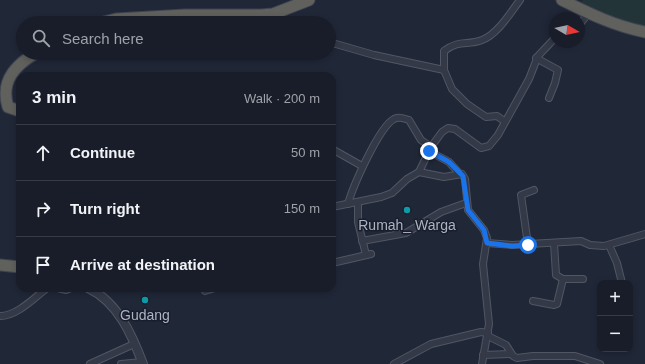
<!DOCTYPE html>
<html lang="en">
<head>
<meta charset="utf-8">
<style>
  :root { --surface:#181d29; --page:#252a35; --text:#f1f3f6; --muted:#9fa2a8; --line:#363b46 }
  body { margin:0; font-family:Helvetica,sans-serif; background:var(--page); color:var(--text) }
  .controls { position:absolute; right:12px; bottom:12px; display:grid; overflow:hidden; border-radius:8px; box-shadow:0 2px 6px #0003 }
  .controls button { width:36px; height:36px; display:grid; place-items:center; padding:0; border:0; border-bottom:1px solid var(--line); background:var(--surface); color:var(--text); font:20px sans-serif }
  .compass { position:absolute; left:549px; top:12px; width:36px; height:36px; border-radius:50%; background:var(--surface); box-shadow:0 2px 6px #0003; rotate:99deg }
  .stop { position:absolute; width:12px; height:12px; margin:-9px; border:3px solid #1a73e8; border-radius:50%; background:#fff }
  .stop.end { background:#1a73e8; border-color:#fff; box-shadow:0 1px 4px #0008 }
  .list { margin:0; padding:0; list-style:none }
  h2 { display:flex; justify-content:space-between; align-items:center; height:52px; margin:0; padding:0 16px; font-size:17px }
  h2 small { font-size:13px; font-weight:400; color:var(--muted) }
  .list li { display:grid; grid-template-columns:26px 1fr auto; gap:12px; align-items:center; box-sizing:border-box; height:56px; padding:0 16px; border-top:1px solid var(--line) }
  .list b { display:block; font-size:15px; white-space:nowrap }
  .list em { font-size:13px; font-style:normal; color:var(--muted) }
  .icon { flex:none; width:22px; height:22px; fill:none; stroke:currentColor; stroke-width:2; stroke-linecap:round; stroke-linejoin:round }
  .map { position:relative; flex:none; width:645px; height:364px; overflow:hidden }
  .search { position:absolute; background:var(--surface); box-shadow:0 2px 6px #0003; left:16px; top:16px; width:320px; height:44px; display:flex; align-items:center; gap:10px; box-sizing:border-box; padding:0 14px; border-radius:22px; color:var(--muted); font-size:15px }
  .panel { position:absolute; background:var(--surface); box-shadow:0 2px 6px #0003; left:16px; top:72px; width:320px; height:220px; border-radius:12px }
  .map>svg:first-child { display:block }
</style>
</head>
<body>
<div class="map">
<svg width="645" height="364" viewBox="0 0 645 364">
  <rect width="100%" height="100%" fill="#202737"/>
  <!-- green -->
  <path fill="#233439" d="M583,0H645V30L577,7Z"/>
  <g fill="none" stroke-linecap="round" stroke-linejoin="round">
    <!-- minor casing -->
    <g stroke="#515665" stroke-width="8">
      <g id="minor">
        <path d="M273,14L278,23"/>
        <path d="M579,25L588,14"/>
        <path d="M329,42L374,55L444,70V51C460,39 467,46 482,40C497,35 511,12 520,0"/>
        <path d="M536,58L558,70L555,83L549,98"/>
        <path d="M444,70L452,89L467,104L486,117L497,116L504,121"/>
        <path d="M332,149L362,166"/>
        <path d="M429,151L449,162L459,173"/>
        <path d="M419,172L444,177L462,174L465,179L468,210L484,230L487,238L483,264L489,324L482,364"/>
        <path d="M358,202V222L366,255"/>
        <path d="M348,204C353,186 379,127 394,119C399,116 405,119 409,120L421,140L431,147"/>
        <path d="M332,207L381,197L392,193L407,179L419,172L431,147L442,132L448,128L455,129L481,148L489,146L498,135L529,79L538,56L555,38"/>
        <path d="M362,241L406,233L441,212L466,203"/>
        <path d="M487,243L512,245L581,241L590,245L604,246L645,234"/>
        <path d="M554,243L556,275L563,279H583"/>
        <path d="M528,245L521,195L534,190"/>
        <path d="M609,245L617,263L622,283"/>
        <path d="M332,263L371,254"/>
        <path d="M58,288L66,290L71,288"/>
        <path d="M205,291L215,288"/>
        <path d="M533,301L554,305L557,304L563,279"/>
        <path d="M0,316C17,316 34,298 47,288"/>
        <path d="M488,336L506,345L513,356L517,358L533,356H575L600,364"/>
        <path d="M483,355L511,354"/>
        <path d="M90,364L134,344"/>
        <path d="M121,364L142,362"/>
        <path d="M394,364L431,344L481,332L488,333"/>
      </g>
    </g>
    <!-- tertiary casing -->
    <g stroke="#515665" stroke-width="10">
      <path id="tertiary" d="M88,288C118,302 132,335 143,364"/>
    </g>
    <!-- trunk casing -->
    <g stroke="#3e4352" stroke-width="13">
      <g id="trunk">
        <path d="M562,0C590,14 615,26 645,32"/>
        <path d="M100,23L116,19L185,15H261L273,14L309,0"/>
        <path d="M20,111L8,107C0,81 15,65 36,53"/>
        <path d="M0,265L20,267"/>
      </g>
    </g>
    <!-- minor -->
    <use href="#minor" stroke="#343948" stroke-width="6"/>
    <!-- tertiary -->
    <use href="#tertiary" stroke="#343948" stroke-width="8"/>
    <!-- trunk -->
    <use href="#trunk" stroke="#60605c" stroke-width="11"/>
  </g>
  <g fill="none" stroke-linecap="round" stroke-linejoin="round">
    <!-- route -->
    <path stroke="#1a73e8" stroke-width="5" d="M429,151L449,162L463,176L468,210L484,230L487,243L512,246L528,245"/>
  </g>
  <!-- markers -->
  <g fill="#0f9aa8" stroke="#191e2c" stroke-width="1.5">
    <circle cx="407" cy="210" r="4"/>
    <circle cx="145" cy="300" r="4"/>
  </g>
  <g text-anchor="middle" dominant-baseline="central" stroke-width="3" stroke-linejoin="round" paint-order="stroke">
    <!-- poi labels -->
    <g font-size="14" fill="#aeb3c4" stroke="#191e2c">
      <text x="407" y="225">Rumah_ Warga</text>
      <text x="145" y="315">Gudang</text>
    </g>
  </g>
</svg>
<div class="controls">
<button>+</button>
<button>−</button>
</div>
<svg class="compass" viewBox="-18 -18 36 36"><path d="M0-13l5 13h-10z" fill="#e53935"/><path d="M0 13l5-13h-10z" fill="#9fa2a8"/></svg>
<div class="stop" style="left:528px;top:245px"></div>
<div class="stop end" style="left:429px;top:151px"></div>
<div class="search"><svg class="icon" aria-label="search" viewBox="0 0 24 24"><circle cx="10" cy="10" r="6"/><path d="M15 15l6 6"/></svg>Search here</div>
<section class="panel">
<h2>3 min<small>Walk · 200 m</small></h2>
<ul class="list">
<li><svg class="icon" aria-label="ahead" viewBox="0 0 24 24"><path d="M12 20V5M6 11l6-6 6 6"/></svg><div><b>Continue</b></div><em>50 m</em></li>
<li><svg class="icon" aria-label="right" viewBox="0 0 24 24"><path d="M7 20v-9h11M14 6l5 5-5 5"/></svg><div><b>Turn right</b></div><em>150 m</em></li>
<li><svg class="icon" aria-label="arrive" viewBox="0 0 24 24"><path d="M6 21V4h12l-3 4 3 4H6"/></svg><div><b>Arrive at destination</b></div></li>
</ul>
</section>
</div>
</body>
</html>
